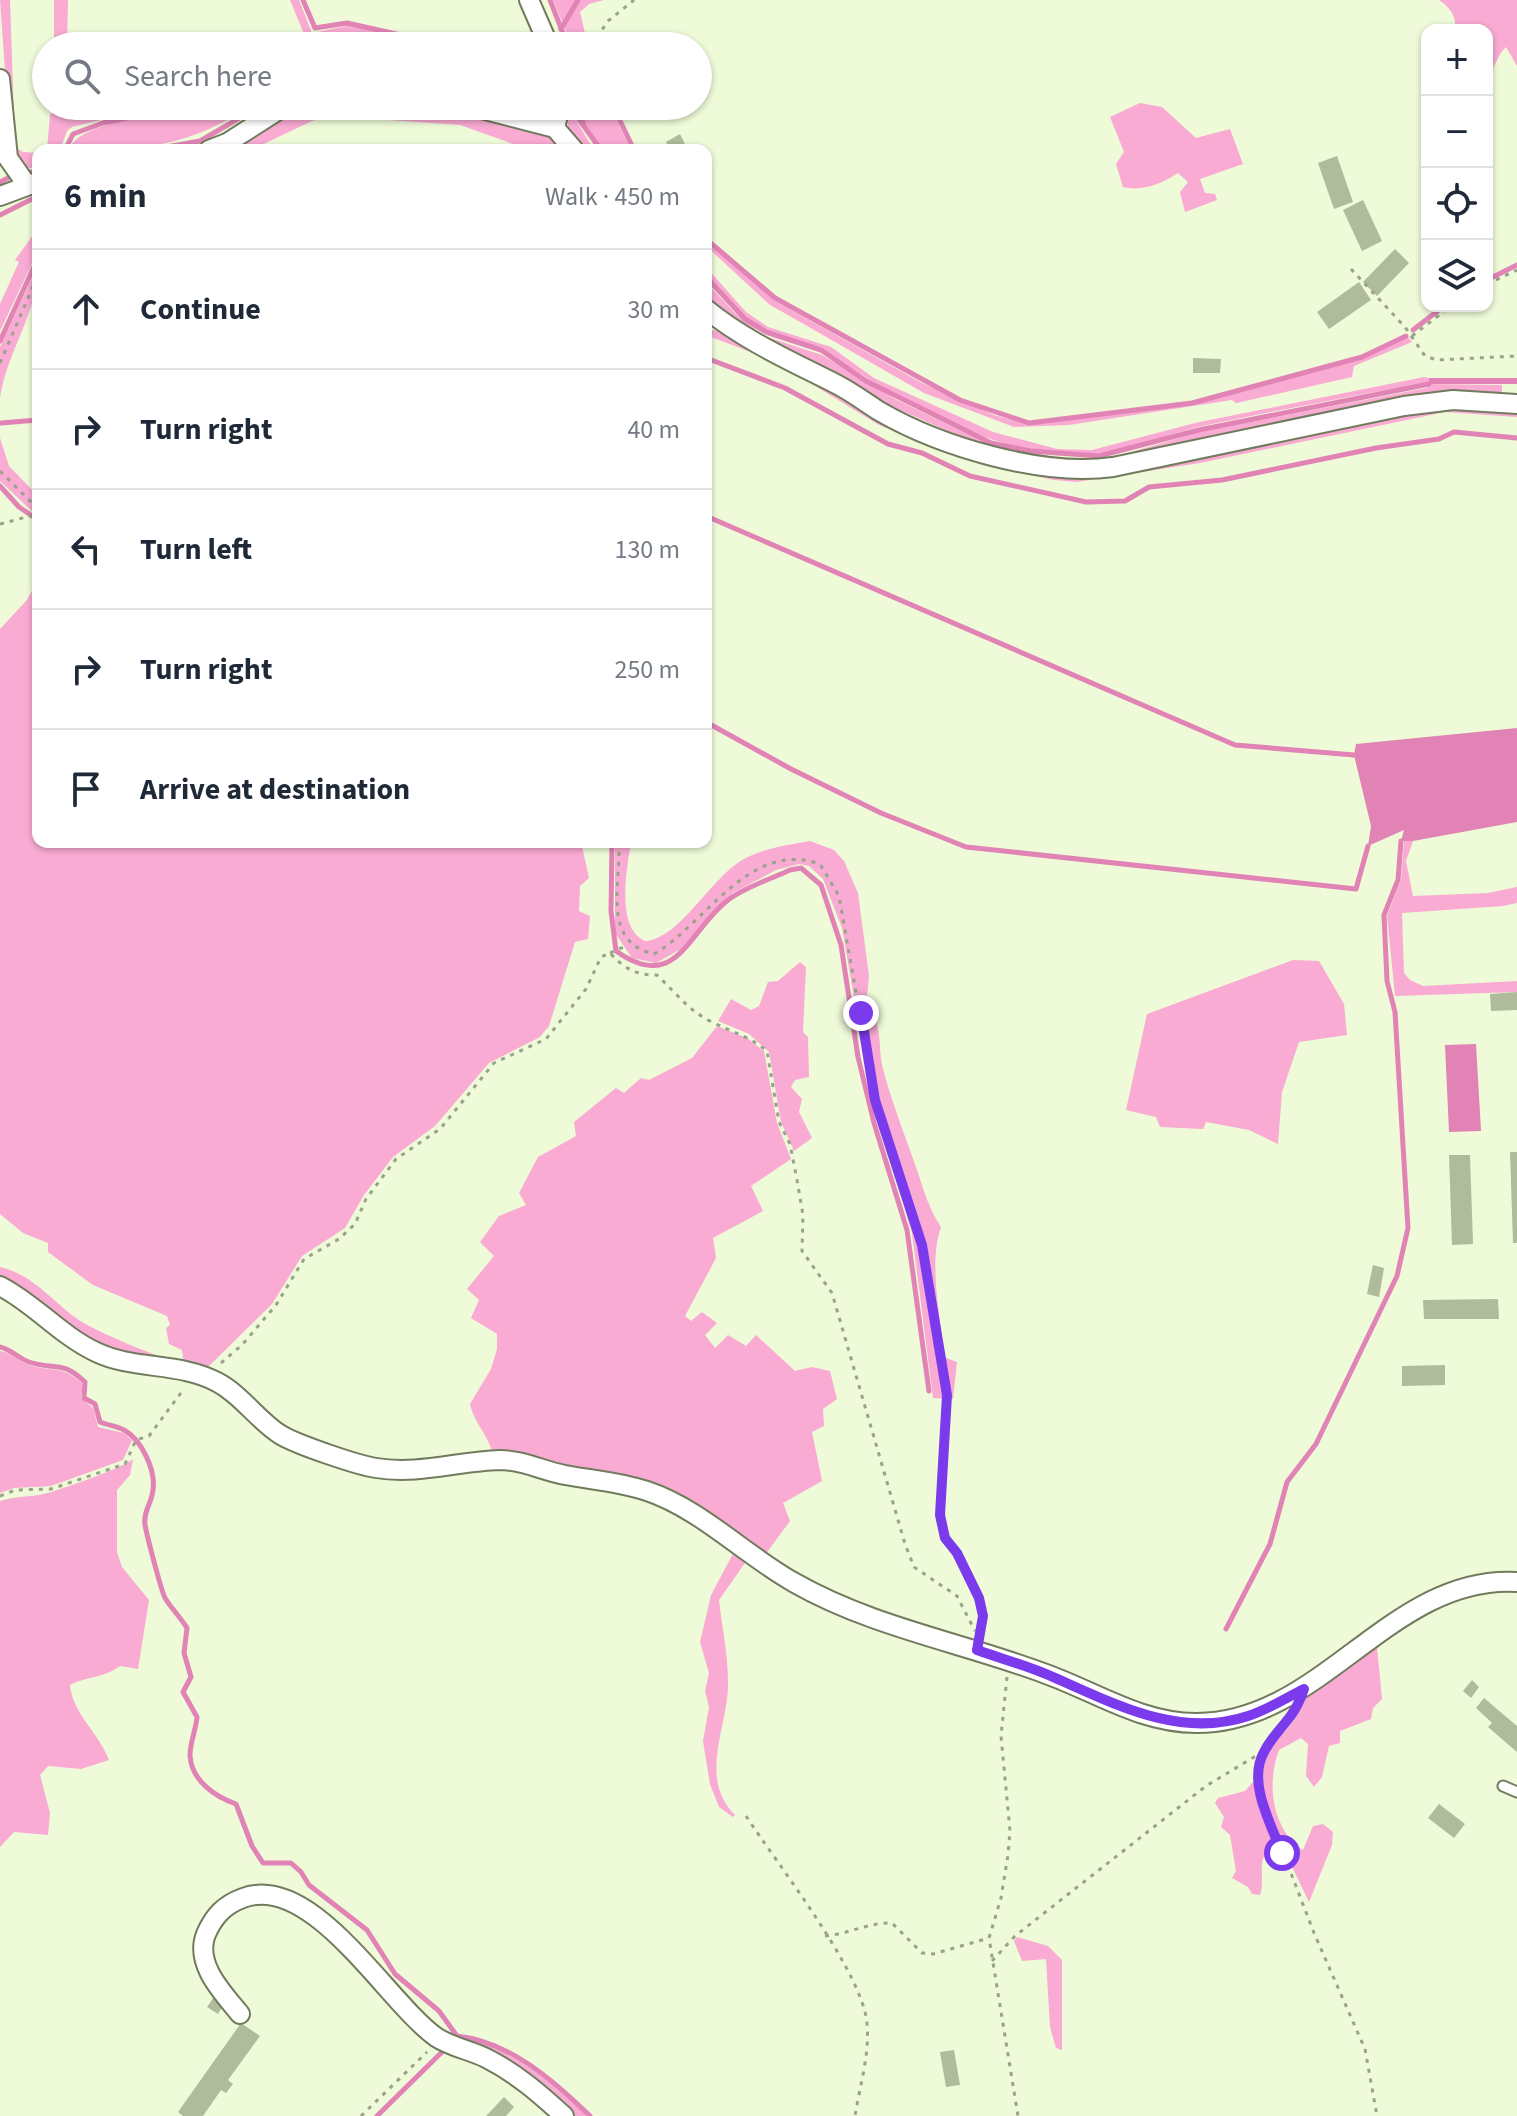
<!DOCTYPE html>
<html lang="en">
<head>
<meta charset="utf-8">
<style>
  :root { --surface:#fff; --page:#f2f2f3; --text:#1f2937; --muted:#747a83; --line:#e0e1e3 }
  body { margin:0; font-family:"Source Sans 3",sans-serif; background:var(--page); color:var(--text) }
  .controls { position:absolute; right:24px; top:24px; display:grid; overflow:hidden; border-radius:16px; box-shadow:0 2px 6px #0004 }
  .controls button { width:72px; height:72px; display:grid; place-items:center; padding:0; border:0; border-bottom:2px solid var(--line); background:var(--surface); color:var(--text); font:40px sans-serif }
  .stop { position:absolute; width:24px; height:24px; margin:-18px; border:6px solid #7c3aed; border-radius:50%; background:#fff }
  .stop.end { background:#7c3aed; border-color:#fff; box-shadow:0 2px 8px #0008 }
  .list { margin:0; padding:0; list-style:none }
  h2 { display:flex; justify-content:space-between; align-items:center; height:104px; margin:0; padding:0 32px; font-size:34px }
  h2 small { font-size:26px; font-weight:400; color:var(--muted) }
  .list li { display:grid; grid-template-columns:52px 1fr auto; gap:24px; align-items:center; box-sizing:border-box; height:120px; padding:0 32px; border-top:2px solid var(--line) }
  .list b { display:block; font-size:30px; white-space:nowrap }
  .list em { font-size:26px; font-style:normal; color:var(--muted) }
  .icon { flex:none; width:44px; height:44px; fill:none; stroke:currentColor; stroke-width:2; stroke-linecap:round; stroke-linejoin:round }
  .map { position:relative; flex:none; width:1517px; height:2116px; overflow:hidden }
  .search { position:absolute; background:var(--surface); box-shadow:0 2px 6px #0004; left:32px; top:32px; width:680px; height:88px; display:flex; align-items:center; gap:20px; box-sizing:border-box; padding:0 28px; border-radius:44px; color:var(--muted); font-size:30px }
  .panel { position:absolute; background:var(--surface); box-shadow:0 2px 6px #0004; left:32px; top:144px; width:680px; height:704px; border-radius:16px }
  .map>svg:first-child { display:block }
</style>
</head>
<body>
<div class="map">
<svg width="1517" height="2116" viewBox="0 0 1517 2116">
  <rect width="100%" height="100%" fill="#eefad8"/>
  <!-- green -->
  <g fill="#f9abd3">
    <path d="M0,0H10L15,147L23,152L38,153V168H23L11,155Z"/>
    <path d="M54,0H68L67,46H54Z"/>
    <path d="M290,0H299L312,33L351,25L442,46L360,40L293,46L295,39L304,34Z"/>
    <path d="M553,0H604L589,4L580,12L588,46H572Z"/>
    <path d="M1439,0H1517V66L1506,47C1496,56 1496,68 1487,76V30H1455C1457,17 1450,7 1439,0Z"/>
    <path d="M1140,103L1162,107L1196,138L1230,129L1243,164L1200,179L1205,193L1215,194L1217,200L1185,212L1180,192L1188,182L1178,173C1163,183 1142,192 1123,187L1116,164L1124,152L1110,117Z"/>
    <path d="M61,106H159L72,127L67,131L60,150H47L50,114L61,111Z"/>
    <path d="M200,106H250C190,147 140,150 69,150C77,121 172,112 200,106Z"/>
    <path d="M303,106C378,106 509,95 567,150H530L460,125L332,116L312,121L251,150H226Z"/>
    <path d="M565,106H572L571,112L594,150H580L570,137Z"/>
    <path d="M583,106H610L631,150H603L584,123Z"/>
    <path d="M38,228V251L0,331V304L19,262L15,260Z"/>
    <path d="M706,241L775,301L922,383L994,415L1030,425L1193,404L1360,359L1408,337L1412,342L1354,366L1352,377L1236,403L1232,400L1069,425L1014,427L924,393L788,315L770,305L706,246Z"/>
    <path d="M38,265C38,313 8,349 0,397V347Z"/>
    <path d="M706,267L746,312L768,327L831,347L874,378L993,432L1057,449L1092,450L1195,423L1424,377L1429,378V382C1354,396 1278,410 1203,426C1158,436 1115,458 1068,455C979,449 898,398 825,352C808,341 786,340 768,332C743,320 725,294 706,275Z"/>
    <path d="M706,282L736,314L764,336L822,355L895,399L986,443L1064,459L1114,457L1200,432L1426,388L1429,384L1502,385V397L1162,453L1067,464L977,444L889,405L762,340L706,302Z"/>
    <path d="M706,329L724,332L816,379L1042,474L1091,477L1440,405L1517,410V417L1445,412L1200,463L1077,482L1054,480L982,465L879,425L776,362L706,335Z"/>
    <path d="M0,438L9,466L38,496V517L0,481Z"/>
    <path d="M38,581V842H581L589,878L580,886L579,911L590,916L588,939L575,942L549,1026L540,1037L489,1063L435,1126L393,1157L364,1195L345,1228L302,1256L272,1304L206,1369L106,1350L32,1298L0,1281V1267C32,1274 51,1300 76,1318C97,1333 159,1357 184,1365L182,1350L169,1344L166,1328L170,1325L167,1316L93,1285L48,1252V1243L23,1233L0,1214V629L26,601Z"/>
    <path d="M810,841L834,850L844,861L858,893L869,976L866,1007C883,1021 878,1045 882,1065C891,1101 905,1135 917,1170C924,1191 929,1209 941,1227C928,1264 941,1317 944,1357L957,1362L953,1399L933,1398L912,1233L872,1100L842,928L823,879L809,866L799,864L776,870L733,893L681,949L656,963L632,958L615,933V842H631C627,868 615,928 645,941C680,939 711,877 744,859C764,848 788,845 810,841Z"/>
    <path d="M1404,841H1413L1406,861L1413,896L1488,893L1517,887V903L1503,906L1402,913L1404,973L1410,980L1423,986L1517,981V992L1395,996L1387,916L1401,880Z"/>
    <path d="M1293,960L1319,961L1344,1004L1347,1035L1299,1042L1282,1092L1278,1144L1249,1130L1206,1122L1203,1129L1160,1127L1156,1117L1126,1110L1147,1014Z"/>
    <path d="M800,962L806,967L803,1032L808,1037L809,1077L795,1080L791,1087L802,1099L799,1112L812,1138L794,1151L781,1122L769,1052L749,1034L718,1021L731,999L751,1010L759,1006L768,982L778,981Z"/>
    <path d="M717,1026L747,1038L764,1051L777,1123L791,1159L751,1186L763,1211L713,1238L716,1258L685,1316L691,1321L702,1312L717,1323L705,1335L715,1348L728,1335L746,1346L756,1335L795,1371L812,1367L830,1371L837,1399L823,1409L824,1426L812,1432L822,1481L783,1503L790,1521L762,1559L694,1508L493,1456C490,1437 474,1423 470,1404L491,1369L497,1349V1334L471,1318L479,1300L467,1289L494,1256L480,1242L499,1216L526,1205L519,1193L538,1157L576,1136L574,1122L616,1088L624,1093L641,1078L649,1080L692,1058Z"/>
    <path d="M0,1351C13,1353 18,1361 29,1365C55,1373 60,1364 83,1384L81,1398L93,1408L98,1427L124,1433L132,1440L123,1460L51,1486L14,1488L0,1493Z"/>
    <path d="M133,1459L130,1475L117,1490V1552L122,1567L149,1600L138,1669L120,1666C104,1678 87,1676 70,1685C72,1713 99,1733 109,1760L81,1769L48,1766L40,1775L50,1813L48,1835L14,1832L0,1847V1501C15,1496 30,1497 44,1494C60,1490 123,1468 133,1459Z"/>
    <path d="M735,1550L745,1563L719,1600C722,1627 728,1654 728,1682C729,1726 697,1777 735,1815L733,1817L719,1807L710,1784L703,1741L709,1707L705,1691L709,1673L700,1642L711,1595Z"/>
    <path d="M1377,1647L1382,1699L1373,1708L1371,1719L1340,1731V1743L1329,1746L1322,1777L1314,1787L1306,1776L1308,1744L1301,1738L1279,1750C1266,1783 1272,1830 1303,1850L1313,1826L1323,1824L1333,1832L1332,1845L1309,1902C1294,1868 1246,1787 1268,1751C1274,1741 1285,1733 1292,1723C1298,1714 1302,1698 1309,1691C1326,1672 1355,1659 1377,1647Z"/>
    <path d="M1254,1781L1274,1846C1254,1857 1266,1877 1260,1895L1252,1894L1248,1887L1232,1878L1236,1871L1230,1835L1221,1827L1224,1817L1215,1803L1218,1798L1245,1791Z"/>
    <path d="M1017,1937L1048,1946L1062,1960V2050L1056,2048L1050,2027L1046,1959L1022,1961L1014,1941Z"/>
    <path d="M460,2039C510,2046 553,2083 587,2116H575C540,2083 507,2055 460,2039Z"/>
  </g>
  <!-- water -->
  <g fill="#e183b5">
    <rect x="1429" y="378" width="88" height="6"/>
    <path d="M1517,728V822L1413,841H1401L1404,830L1368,846L1371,826L1354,755L1356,744Z"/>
    <path d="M1476,1044L1481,1131L1449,1132L1445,1045Z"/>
  </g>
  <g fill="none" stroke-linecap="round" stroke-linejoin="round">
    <!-- stream -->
    <g stroke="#e183b5" stroke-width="5">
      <path d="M303,0L315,28L347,23L450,46"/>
      <path d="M550,0L568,46"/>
      <path d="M561,29L578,0"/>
      <path d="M345,46H378"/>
      <path d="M581,106L583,124"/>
      <path d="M613,106L634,150"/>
      <path d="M570,107L601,150"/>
      <path d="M65,150L73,134L103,123L184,106"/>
      <path d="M150,150L200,141L260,106"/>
      <path d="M25,172H38"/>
      <path d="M0,182L10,177"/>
      <path d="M0,215L38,196"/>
      <path d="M706,239L775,298L960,400L1029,423L1192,403L1362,357L1406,336"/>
      <path d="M706,277L745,319L766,332L821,350L866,381L991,443L1030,451L1099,456L1199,430L1429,384"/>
      <path d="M1487,280L1517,265"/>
      <path d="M1413,330L1444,306"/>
      <path d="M0,341L38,258"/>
      <path d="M706,358L785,388L888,444L922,453L970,476L1086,502L1125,501L1149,487L1222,480L1376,448L1439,439L1454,432L1517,438"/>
      <path d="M1,423L38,420"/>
      <path d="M0,486L19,507L38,520"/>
      <path d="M706,516L1235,745L1354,755"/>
      <path d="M706,722L791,769L881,813L966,847L1356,889L1368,846"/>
      <path d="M612,842L611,911L616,951C677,994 687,932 728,900C745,887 771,879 790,870L801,868L821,885L841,945L858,1057L874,1123L907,1230L929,1391"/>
      <path d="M0,1347C12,1350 18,1358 29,1362C56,1371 60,1359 85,1382L84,1398L95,1404L100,1422C107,1425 117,1426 124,1430C141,1439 156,1470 153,1490C152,1503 143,1511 145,1525C147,1536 161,1590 165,1598C171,1608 181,1618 187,1628L184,1653L191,1677L183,1692L197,1717C196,1729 190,1743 190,1755C191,1781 216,1797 236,1804L252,1846L263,1863H291L301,1872L309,1885L367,1930L395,1974L439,2011L457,2036C510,2042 553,2080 590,2116"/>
      <path d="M1226,1629L1270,1544L1287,1482L1316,1444L1397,1276L1408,1228L1395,1012L1387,981L1384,915L1398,880L1401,841"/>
      <path d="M377,2116L445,2049"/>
    </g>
  </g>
  <!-- building -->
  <g fill="#afbb9a">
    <path d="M680,134L688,150H670L666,142Z"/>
    <path d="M1337,156L1353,202L1334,209L1318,163Z"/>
    <path d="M1363,200L1382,241L1362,251L1343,210Z"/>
    <path d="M1395,249L1409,263L1377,296L1363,282Z"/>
    <path d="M1359,282L1371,300L1329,329L1317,312Z"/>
    <path d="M1193,358L1221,359L1220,373H1193Z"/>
    <path d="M1517,992V1010L1491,1011L1490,994Z"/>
    <path d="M1510,1152H1517V1243H1513Z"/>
    <path d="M1449,1155H1470L1473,1244L1452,1245Z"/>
    <path d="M1373,1265L1384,1268L1379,1297L1367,1294Z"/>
    <path d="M1498,1299L1499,1319H1424L1423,1300Z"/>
    <path d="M1445,1365V1385L1402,1386V1366Z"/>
    <path d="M1472,1680L1479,1687L1471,1698L1463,1691Z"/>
    <path d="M1484,1698L1517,1726V1752L1488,1727L1492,1723L1476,1708Z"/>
    <path d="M1439,1804L1465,1824L1454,1838L1428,1818Z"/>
    <path d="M214,1997L224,2004L218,2014L207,2007Z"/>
    <path d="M241,2023L260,2036L228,2080L233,2084L226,2093L221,2090L203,2116H183L178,2112Z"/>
    <path d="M954,2050L960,2085L946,2087L940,2052Z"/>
    <path d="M504,2097L514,2107L506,2116H486Z"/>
  </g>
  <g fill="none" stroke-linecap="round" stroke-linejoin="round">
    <!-- service casing -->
    <g stroke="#717b5d" stroke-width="13">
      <path id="service" d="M1503,1786L1517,1792"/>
    </g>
    <!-- minor casing -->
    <g stroke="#717b5d" stroke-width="22">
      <g id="minor">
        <path d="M529,0L549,46"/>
        <path d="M0,79L8,158L27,185"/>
        <path d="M470,106L555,128L574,150"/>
        <path d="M555,128L560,106"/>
        <path d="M209,150L227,143L285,106"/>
        <path d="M0,196L35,183"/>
        <path d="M706,309C745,341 793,362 838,385C853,393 865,402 879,411C941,447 1043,477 1113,467L1404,406L1453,400L1517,404"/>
        <path d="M0,1286C35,1304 60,1335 96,1352C133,1370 180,1362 217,1382C242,1395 258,1421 281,1435C298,1445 357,1465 376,1468C418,1475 459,1461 500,1460C523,1460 543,1471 565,1475C593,1480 620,1482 647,1491C701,1509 746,1556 795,1583C872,1627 964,1643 1046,1674C1096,1692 1141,1723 1196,1723C1321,1724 1391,1574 1517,1582"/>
        <path d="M240,2014C223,1993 194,1964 206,1934C214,1916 224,1905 243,1898C312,1872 387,2002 436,2037C451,2047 470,2050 486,2058C516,2073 540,2094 564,2116"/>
      </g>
    </g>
    <!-- path -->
    <g stroke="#99a28a" stroke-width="3" stroke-dasharray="4 6" stroke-linecap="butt">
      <path d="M591,46L608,21L634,0"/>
      <path d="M1351,269L1405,327L1425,356L1437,360L1517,356"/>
      <path d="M1487,284L1517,270"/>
      <path d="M1412,336L1451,306"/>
      <path d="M0,363L38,275"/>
      <path d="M0,471L38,509"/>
      <path d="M0,524L38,514"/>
      <path d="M619,842C621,884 601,942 654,954C706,924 749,839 820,864L839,896L875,1100L922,1245L947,1395L940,1515L945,1538L957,1553L979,1598L983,1616L980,1635"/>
      <path d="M610,953L628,945"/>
      <path d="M221,1363L242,1345L276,1305L304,1259L339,1239L355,1224L366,1199L396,1159L440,1129L494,1063L546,1039L586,989L601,957L610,953C623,968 638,976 657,975C675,992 688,1010 710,1021C731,1032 749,1036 767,1051L779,1122L790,1144L797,1180L803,1215L802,1251L832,1293L905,1544L914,1567L957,1596L975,1631"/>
      <path d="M0,1496L15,1490L51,1489L125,1464L136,1440L149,1436L183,1390"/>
      <path d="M1007,1677L1001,1736L1010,1831L1008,1855L1001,1898L989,1938L1018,2116"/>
      <path d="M1264,1751L1257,1774L1262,1798L1314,1933L1365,2049L1377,2116"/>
      <path d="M746,1816C779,1866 851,1958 865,2012C873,2044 860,2084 855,2116"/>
      <path d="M825,1936C848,1934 870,1922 892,1923L922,1953L933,1954L989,1938"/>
      <path d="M992,1961L1015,1936L1206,1786L1264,1751L1294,1714"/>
      <path d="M361,2116L427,2052"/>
    </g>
    <!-- service -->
    <use href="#service" stroke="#fff" stroke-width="9"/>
    <!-- minor -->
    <use href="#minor" stroke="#fff" stroke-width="18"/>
  </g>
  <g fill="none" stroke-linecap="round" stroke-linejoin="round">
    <!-- route -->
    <path stroke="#7c3aed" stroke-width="10" d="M861,1013L875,1100L922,1245L947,1395L940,1515L945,1538L957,1553L979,1598L983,1616L977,1650C1002,1659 1029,1666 1053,1677C1115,1704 1179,1739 1248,1716C1267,1710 1286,1698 1304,1689C1293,1722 1277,1727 1264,1752C1247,1782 1271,1824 1282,1853"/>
  </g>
</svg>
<div class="controls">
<button>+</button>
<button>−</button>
<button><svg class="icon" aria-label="locate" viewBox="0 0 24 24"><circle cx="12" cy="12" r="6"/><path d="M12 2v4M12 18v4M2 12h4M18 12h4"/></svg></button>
<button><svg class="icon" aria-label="layers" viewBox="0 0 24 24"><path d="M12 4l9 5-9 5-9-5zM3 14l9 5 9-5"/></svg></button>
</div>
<div class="stop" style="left:1282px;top:1853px"></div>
<div class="stop end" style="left:861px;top:1013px"></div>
<div class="search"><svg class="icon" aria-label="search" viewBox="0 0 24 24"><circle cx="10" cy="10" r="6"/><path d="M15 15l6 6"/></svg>Search here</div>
<section class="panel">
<h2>6 min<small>Walk · 450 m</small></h2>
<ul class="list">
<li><svg class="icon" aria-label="ahead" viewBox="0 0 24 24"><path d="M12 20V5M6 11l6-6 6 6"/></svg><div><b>Continue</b></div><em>30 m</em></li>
<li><svg class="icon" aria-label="right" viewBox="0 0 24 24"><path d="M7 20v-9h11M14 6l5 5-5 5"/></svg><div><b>Turn right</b></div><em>40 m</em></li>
<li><svg class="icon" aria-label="left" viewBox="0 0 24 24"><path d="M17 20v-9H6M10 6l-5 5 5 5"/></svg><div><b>Turn left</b></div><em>130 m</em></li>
<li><svg class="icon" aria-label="right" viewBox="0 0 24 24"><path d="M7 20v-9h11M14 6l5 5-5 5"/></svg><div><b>Turn right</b></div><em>250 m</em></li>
<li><svg class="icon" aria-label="arrive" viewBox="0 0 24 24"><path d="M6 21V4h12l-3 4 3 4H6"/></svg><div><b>Arrive at destination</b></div></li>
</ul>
</section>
</div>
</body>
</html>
